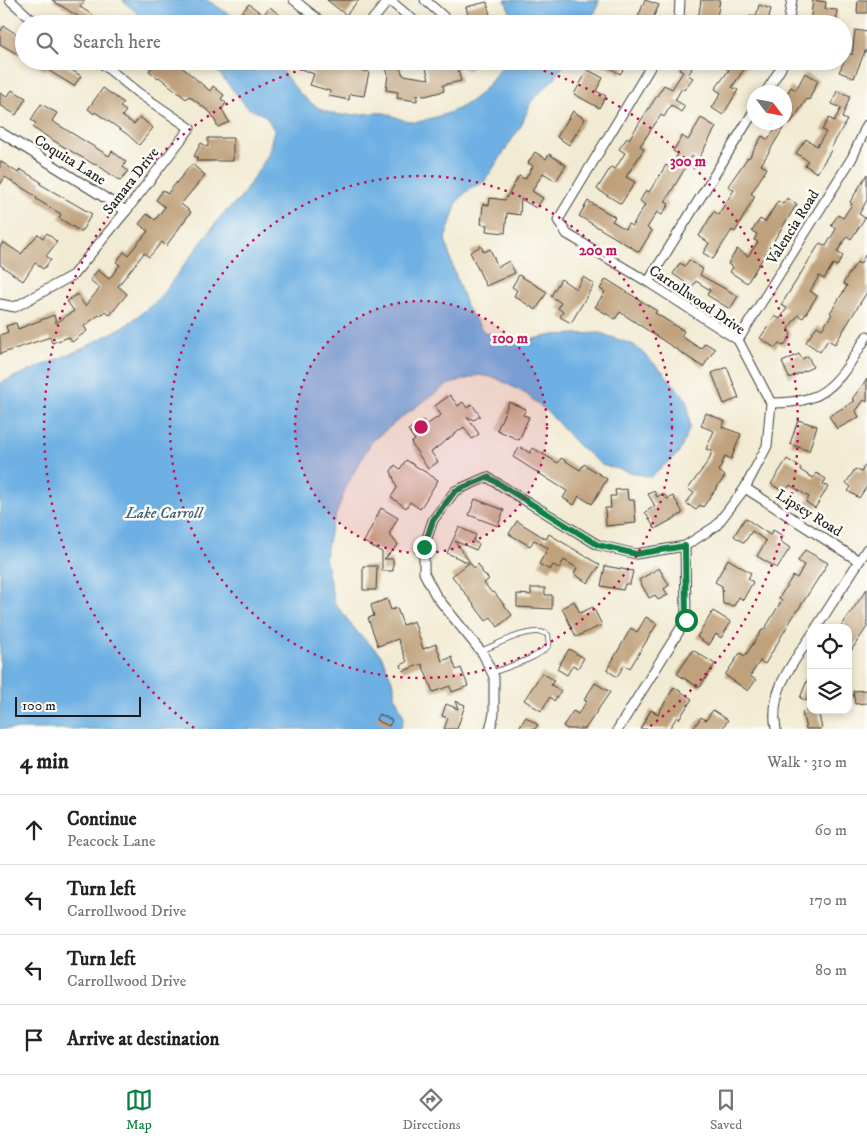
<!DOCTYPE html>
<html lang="en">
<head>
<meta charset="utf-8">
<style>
  :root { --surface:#fff; --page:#f6f6f6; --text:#222; --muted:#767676; --line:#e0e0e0; --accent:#0b8043 }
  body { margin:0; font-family:"IM FELL DW Pica",serif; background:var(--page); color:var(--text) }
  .controls { position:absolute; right:15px; bottom:15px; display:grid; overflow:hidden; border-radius:10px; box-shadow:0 2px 8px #0003 }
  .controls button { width:45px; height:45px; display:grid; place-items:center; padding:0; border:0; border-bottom:1px solid var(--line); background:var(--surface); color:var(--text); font:25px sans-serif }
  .compass { position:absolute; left:747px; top:85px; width:45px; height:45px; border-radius:50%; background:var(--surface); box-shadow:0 2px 8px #0003; rotate:122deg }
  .scale { position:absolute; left:15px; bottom:12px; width:126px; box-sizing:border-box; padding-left:5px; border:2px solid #1c1c1c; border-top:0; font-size:14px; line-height:18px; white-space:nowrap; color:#1c1c1c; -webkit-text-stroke:4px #fdfcf7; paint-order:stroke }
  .stop { position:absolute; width:15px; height:15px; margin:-11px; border:4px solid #0b8043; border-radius:50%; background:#fff }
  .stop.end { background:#0b8043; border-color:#fff; box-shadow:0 1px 5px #0008 }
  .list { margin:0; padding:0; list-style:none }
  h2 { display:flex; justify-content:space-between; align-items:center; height:65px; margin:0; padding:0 20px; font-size:21px }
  h2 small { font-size:16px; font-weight:400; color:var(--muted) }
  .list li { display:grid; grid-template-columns:32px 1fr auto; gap:15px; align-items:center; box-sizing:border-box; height:70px; padding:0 20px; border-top:1px solid var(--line) }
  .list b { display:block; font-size:19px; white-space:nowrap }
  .list p { margin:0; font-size:16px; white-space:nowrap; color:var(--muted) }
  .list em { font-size:16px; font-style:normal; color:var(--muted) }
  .icon { flex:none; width:28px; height:28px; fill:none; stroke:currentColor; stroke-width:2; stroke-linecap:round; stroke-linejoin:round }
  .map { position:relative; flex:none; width:867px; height:729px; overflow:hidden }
  .search { position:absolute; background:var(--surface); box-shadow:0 2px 8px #0003; left:15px; right:15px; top:15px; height:55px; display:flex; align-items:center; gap:12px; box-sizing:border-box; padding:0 18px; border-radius:28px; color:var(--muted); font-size:19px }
  .sheet { height:345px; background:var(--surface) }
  nav { display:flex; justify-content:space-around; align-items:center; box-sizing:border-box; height:70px; border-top:1px solid var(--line); background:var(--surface); font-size:14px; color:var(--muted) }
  nav a { display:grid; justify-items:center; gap:2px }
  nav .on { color:var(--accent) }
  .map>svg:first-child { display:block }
</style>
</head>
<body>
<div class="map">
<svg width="867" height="729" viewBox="0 0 867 729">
  <rect width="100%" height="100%" fill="#fdfcf7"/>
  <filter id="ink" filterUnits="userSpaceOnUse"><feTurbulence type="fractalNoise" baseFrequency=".02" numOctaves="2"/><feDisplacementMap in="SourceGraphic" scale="10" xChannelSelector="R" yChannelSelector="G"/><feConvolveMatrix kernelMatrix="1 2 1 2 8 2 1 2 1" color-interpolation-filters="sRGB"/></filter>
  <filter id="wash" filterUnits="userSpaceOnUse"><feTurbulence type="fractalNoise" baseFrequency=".0096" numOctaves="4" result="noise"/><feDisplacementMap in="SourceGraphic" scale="20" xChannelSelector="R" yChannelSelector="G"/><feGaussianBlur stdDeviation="1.12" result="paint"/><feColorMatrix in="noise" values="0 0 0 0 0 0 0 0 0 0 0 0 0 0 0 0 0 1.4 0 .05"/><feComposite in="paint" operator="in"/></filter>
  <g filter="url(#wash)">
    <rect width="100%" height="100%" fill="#f2ebd3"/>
    <!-- water -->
    <g fill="#6eb0e3" stroke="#456680">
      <path d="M122,0H207L232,16L241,24H152L148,22Z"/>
      <path d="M505,0H599L597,8L588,24H515Z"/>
      <path d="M209,61H276C291,85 311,113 342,115C355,116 370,112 384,113C394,115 403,122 413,122C418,123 424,120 428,119C465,111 486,93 505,61H566L556,77L531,102L521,126L484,182L467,191L457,202L445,239L453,268L467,308L484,332L517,342L554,335L600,333L634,345L662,371L687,400L690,427L679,453L650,477L602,465L577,444L549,413L526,394L496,378L479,375L447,385L406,414L372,441L347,485L331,528L325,557L334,602L357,632L381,655L394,685V693L404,718L400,729H0V383L82,349L128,324L158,300L222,215L240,199L268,155L274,130L266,116L248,108Z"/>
    </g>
    <g id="blocks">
      <!-- building -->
      <g fill="#bfa17c">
        <path d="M52,0H85L80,7L107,24H75L79,17Z"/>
        <path d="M327,0H359L346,15Z"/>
        <path d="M645,0L659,5L650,24H635Z"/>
        <path d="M701,0H720L717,17L711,16L710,22L698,20Z"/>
        <path d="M813,0L826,2L825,9L837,10L836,24H810Z"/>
        <path d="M858,0H867V13H857Z"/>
        <path d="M487,2L492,24H470L466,7Z"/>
        <path d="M249,4L263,15L270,7L291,24H246L238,17Z"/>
        <path d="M759,5L771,9L768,20L773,22L772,24H748L750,16L756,17Z"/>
        <path d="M4,26L24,39V47L19,55L0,44V32Z"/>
        <path d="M855,30L867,32V51H865L854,78L839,72L848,53L852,55Z"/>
        <path d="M28,61H57L81,76L74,86L46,69L45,71Z"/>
        <path d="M147,61H169L176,66L178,64L210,91L213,86L224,95L221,99L226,103L222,109L229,122L218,127L211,113L189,96L186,99L159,77L158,78L149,71L153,66Z"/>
        <path d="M304,61H350L349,68L369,72L364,96L350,94L349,100L329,96L330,91L310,85L314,74L301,69Z"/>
        <path d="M383,61H397L403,75L429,79L424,61H437L439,68L456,63L461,81L443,85L444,91L425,96L417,95V101L397,98L398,92L386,90L388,74Z"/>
        <path d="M459,61H478L468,71Z"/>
        <path d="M599,61H629L620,74Z"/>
        <path d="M728,61H741L747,65L732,87L738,90L723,115L712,108L721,93L715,89L729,70L724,67Z"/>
        <path d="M683,63L692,69L688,75L693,78L684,90L682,88L675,100L685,106L681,112L671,105L664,117L661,115L640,146L644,149L626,177L635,182L621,204L597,189L611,167L615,169L625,153L619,149L627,138L629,139L664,85L672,89L683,72L679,69Z"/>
        <path d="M588,70L603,78L596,91L606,96L599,108L574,94Z"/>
        <path d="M805,73L818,80L809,100L807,99L790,124L784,121V98L791,87L796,90Z"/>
        <path d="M103,88L124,103L120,107L126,111L122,116L134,124L140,117L153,128L139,145L127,134L95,112L94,114L88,109Z"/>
        <path d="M12,90L26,98L16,115L0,105V93L7,97Z"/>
        <path d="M837,91L850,96L842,118L847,120L831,148L832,149L817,173L805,165L808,161L796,153L806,139L817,146L826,132L822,130L829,118L834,121L841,108L832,104Z"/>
        <path d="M41,104L57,113L52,121L109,156L112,151L126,162L123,167L128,171L120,181L96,164L95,165L69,150L33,128L36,123L31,120Z"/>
        <path d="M573,111L585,119L569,145L557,137Z"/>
        <path d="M701,118L716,127L698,160L692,156L681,175L665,202L669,204L662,215L657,212L647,228L652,231L639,252L579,216L588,201L615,217L612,221L625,229L628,224L632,226L645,205L640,201L646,190L649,192L666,165L670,168L678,154L673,151L682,136L688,140Z"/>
        <path d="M779,122H787L761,165L767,168L751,194L755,196L735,232L732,230L713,259L703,253L709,243L699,236L714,211L718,215L734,190L728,186L748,157L749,158L762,136L768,140Z"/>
        <path d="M208,138H233V161H195L198,158L194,156L201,143L208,147Z"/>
        <path d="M535,152L546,159L549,154L566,165L556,181L543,173L532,191L543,198L536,208L521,199L520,215L507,213L505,233L486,231L487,225L481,224L483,204L489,205L490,198L505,200L519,176L525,179L533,166L528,163Z"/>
        <path d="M0,161L18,173L20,169L41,182L40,184L92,214L81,232L59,218L61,214L36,199L37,197L5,177L0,185Z"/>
        <path d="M192,164L205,175L181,204L191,212L166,246L162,242L149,257L144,253L118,286L127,294L110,315L105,311L100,316L99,315L84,326L87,331L72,342L69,337L52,343L50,337L0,354V335L8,332L6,326L16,323L18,329L54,315L56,323L74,311L67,301L77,294L85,306L100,288L90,280L98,270L109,279L120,265L116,262L124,252L128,255L148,231L139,224L147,214L155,220L165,207L156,200L163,190L167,194Z"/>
        <path d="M867,174V200L859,214L865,218L851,239L847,236L837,252L843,256L837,266L833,264L824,279L819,276L810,291L817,296L803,318L798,315L788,329L791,335L784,346L779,343L775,348L760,338L775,316L780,319L787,308L781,305L820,243L826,246L836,229L831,225L838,215L843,218L852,204L850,202Z"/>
        <path d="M787,198L797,204L747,283L730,272L733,267L728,264L737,249L748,256L758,242L754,240L757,234L752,231L760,219L765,222L778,201L783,204Z"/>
        <path d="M47,233L57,242L46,256L51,260L43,269L35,263L23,281L0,265V247L3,242L21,254L38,234L43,238Z"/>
        <path d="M481,246L484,252L490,249L498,267L509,261L515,273L486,286L470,252Z"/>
        <path d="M867,252V292L835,344L828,340L820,352L806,342L817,326L822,329L832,314L830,313L847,286L843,283L857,262L860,264Z"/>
        <path d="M689,260L703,269L700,275L738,296L730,309L707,295L710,290L696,281L692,287L673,274L680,263L685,266Z"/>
        <path d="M519,275L547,292L536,310L514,296L517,290L512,287Z"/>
        <path d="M583,277L594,284L571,323L560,317L563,312L558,308L561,303L551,296L561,279L576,289Z"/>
        <path d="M606,279L657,311L655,313L684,331L681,336L701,349L705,343L715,349L703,367L620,312L615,319L595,307L605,292L600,289Z"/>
        <path d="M799,354L802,359L808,356L813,367L789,378L782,362Z"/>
        <path d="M727,367L739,398L724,404L712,373Z"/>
        <path d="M867,379V402L864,400L856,411L859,417L837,429L829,416L855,401L852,399Z"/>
        <path d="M450,395L458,406L463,402L467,408L472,404L480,416L474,420L467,417L479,434L472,439L464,427L431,452L438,462L428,469L411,443L415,440L408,430L423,420L426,425L441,415L435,406Z"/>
        <path d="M509,402L526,409L523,415L529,417L519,440L497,430Z"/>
        <path d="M706,413L725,421L722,427L741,434L731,459L725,456L719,471L725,476L703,507L700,505L696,510L686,503L694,493L688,489L709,460L712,451L706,449L714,431L701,426Z"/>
        <path d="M798,420L817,426L809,451L790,444Z"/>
        <path d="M520,447L530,453L533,448L558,463L561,458L580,470L584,464L607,479L592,504L579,496L574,505L563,498L567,491L513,457Z"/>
        <path d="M787,459L801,468L800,470L813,478L816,473L826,479L823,484L828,487L815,508L806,502L809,497L790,485L785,493L771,484Z"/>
        <path d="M406,460L438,480L420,509L410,502L406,508L391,497L397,488L391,471L395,465L400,469Z"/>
        <path d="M867,462V486L859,498L848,491L851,487L846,483L855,469L861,472Z"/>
        <path d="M627,489L628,500H634L636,523L606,526L605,508H611L610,496H616L615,490Z"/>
        <path d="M654,491L657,497L663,493L667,499L673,496L682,511V514L655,529L645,512L655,506L648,494Z"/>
        <path d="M475,499L504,510L498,526L469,515Z"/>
        <path d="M381,508L398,518L389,534L398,545L384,559H393V571H382V552L364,542Z"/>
        <path d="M745,518L770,535L773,530L783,536L780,541L790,548L777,568L757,556L766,541L752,531L744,543L734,536Z"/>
        <path d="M517,521L546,539L549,534L600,565L588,583L574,574L577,568L564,560L559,568L553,565L550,570L539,564L548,548L534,540L530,546L509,534Z"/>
        <path d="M459,527L476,535L473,541L479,544L476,550L455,541L474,568L478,564L482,570V572L489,579L484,583L492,593L494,592L512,615L498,627L491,617L486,621L452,576L469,563L447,553Z"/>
        <path d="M805,550L828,563L798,610H797L765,664L760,661L750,676L756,680L748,691L725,675L740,653L745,656L762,630H764L782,600L779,598L793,576L797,578L804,565L798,561Z"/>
        <path d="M728,559L751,573L748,579L753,582L743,600L739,597L734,606L723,604L722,586L715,582Z"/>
        <path d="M363,566H377L376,590H363Z"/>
        <path d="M605,566L633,571L630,584H625L623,590L601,586Z"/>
        <path d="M659,568L669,585L664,589L668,595L658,600L655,595L649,598L639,580Z"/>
        <path d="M531,588H545V595H552V609L517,607V594L531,595Z"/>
        <path d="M867,589V627L848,655V628H840Z"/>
        <path d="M387,599L391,610L397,608L403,625L414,621L423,649L436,644L442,661L452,657L456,670L461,668L468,686L452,692L450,686L433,692L422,664L403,671L401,665L407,662L398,639L378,646L368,618L374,616L371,605Z"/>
        <path d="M574,601L580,613L593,607L602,625L576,637L562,608Z"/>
        <path d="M713,611L731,622L721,638L716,634L709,645L697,637Z"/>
        <path d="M646,617L657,624L630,668L624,665L617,677L607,670L631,628L637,632Z"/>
        <path d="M569,649L584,658L578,668L573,665L567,675L557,669Z"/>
        <path d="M693,650L715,664L700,687H698L677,674Z"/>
        <path d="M811,671V702L800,698Z"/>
        <path d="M542,673L554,680L551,685L561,691L554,701L550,697L541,711L524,700Z"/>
        <path d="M595,683L610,692L585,729H567L563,726L573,711L578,714L587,701L584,700Z"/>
        <path d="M674,687L692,699L679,719L677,717L669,729H640L651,710L658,714Z"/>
        <path d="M867,690V703L855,704L853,691Z"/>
        <path d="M455,701L465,705L457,729H444L448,718L442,716L446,704L458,709Z"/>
        <path d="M713,710L728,720L722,729H693L701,717L706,720Z"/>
        <path d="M809,710H818L822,729H806L802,712Z"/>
        <path d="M379,714L392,720L389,726L376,720Z"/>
        <path d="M526,717L538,725L535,729H518Z"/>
      </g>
    </g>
  </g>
  <g filter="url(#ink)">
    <use href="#blocks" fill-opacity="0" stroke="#3c3b37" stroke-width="1"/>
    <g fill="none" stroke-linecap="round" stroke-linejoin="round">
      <!-- lane casing -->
      <g stroke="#3c3b37" stroke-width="6">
        <path id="lane" d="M481,651C496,645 535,624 548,635L549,645C538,659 509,666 492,673"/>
      </g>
      <!-- street casing -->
      <g stroke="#3c3b37" stroke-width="11">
        <g id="street">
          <path d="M10,0L31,19L38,24"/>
          <path d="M294,0L324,24"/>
          <path d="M389,0L418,24"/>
          <path d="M425,0L444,17L442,24"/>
          <path d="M369,24L389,0"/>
          <path d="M676,24L679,19L680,0"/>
          <path d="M788,24L792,0"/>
          <path d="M766,92L781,68L783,61"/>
          <path d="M0,132L126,211"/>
          <path d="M648,282L754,111"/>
          <path d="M0,304L15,307L73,275L126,211L190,128L137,92L99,61"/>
          <path d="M738,340L852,158L867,125"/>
          <path d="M771,403C784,403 798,402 810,398C836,391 854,357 867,336"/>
          <path d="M745,488L859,561"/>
          <path d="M816,628L867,549"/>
          <path d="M490,729L494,714V677L483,654L436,596L424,573V547L433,520L455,491L487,477L598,545L636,554L685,546L716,526L745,488L767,446L771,403L738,340L648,282L567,234L558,220L654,61"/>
          <path d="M618,729L686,620L685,546"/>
          <path d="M776,729C769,691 791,666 811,636"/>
        </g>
      </g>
      <!-- lane -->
      <use href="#lane" stroke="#fff" stroke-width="4.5"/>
      <!-- street -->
      <use href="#street" stroke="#fff" stroke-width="9"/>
    </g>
  </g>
  <g fill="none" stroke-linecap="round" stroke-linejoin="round" filter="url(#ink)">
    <!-- route -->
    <path stroke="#0b8043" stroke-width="6" d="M424,547L433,520L455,491L488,477L598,545L636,554L685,546L686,620"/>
  </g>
  <!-- distance rings -->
  <circle cx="421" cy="427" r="126" fill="#c2185b" fill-opacity=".12"/>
  <g fill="none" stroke="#c2185b" stroke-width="2.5" stroke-dasharray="2.5 5">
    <circle cx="421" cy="427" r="126"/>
    <circle cx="421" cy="427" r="251"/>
    <path d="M194 728A377 377 0 0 1 327 62M515 62A377 377 0 0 1 648 728"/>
  </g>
  <g text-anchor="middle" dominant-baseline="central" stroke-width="5" stroke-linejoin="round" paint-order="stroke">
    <!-- street labels -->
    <g font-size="15" fill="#1c1c1c" stroke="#fdfcf7">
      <text transform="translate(70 160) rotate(32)">Coquita Lane</text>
      <text transform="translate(131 181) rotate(-52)">Samara Drive</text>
      <text transform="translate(793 227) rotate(-58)">Valencia Road</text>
      <text transform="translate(697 300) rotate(34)">Carrollwood Drive</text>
      <text transform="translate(809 513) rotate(32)">Lipsey Road</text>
    </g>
    <!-- water labels -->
    <g font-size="16" font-style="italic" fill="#415f76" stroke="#fdfcf7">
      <text x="164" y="513">Lake Carroll</text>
    </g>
  </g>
  <circle cx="421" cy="427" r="8" fill="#c2185b" stroke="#fdfcf7" stroke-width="2.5"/>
  <g font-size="15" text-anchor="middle" font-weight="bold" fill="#c2185b" stroke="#fdfcf7" stroke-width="5" stroke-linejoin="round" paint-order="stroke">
    <text x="688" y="166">300 m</text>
    <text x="598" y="255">200 m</text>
    <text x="510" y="343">100 m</text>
  </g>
</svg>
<div class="controls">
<button><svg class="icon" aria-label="locate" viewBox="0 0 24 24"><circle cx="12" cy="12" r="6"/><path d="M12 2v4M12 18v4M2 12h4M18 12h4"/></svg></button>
<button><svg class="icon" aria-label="layers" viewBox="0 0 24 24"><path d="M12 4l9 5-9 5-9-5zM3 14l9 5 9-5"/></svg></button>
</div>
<svg class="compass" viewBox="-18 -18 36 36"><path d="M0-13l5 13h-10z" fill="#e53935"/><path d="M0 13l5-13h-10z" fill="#767676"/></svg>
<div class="scale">100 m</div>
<div class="stop" style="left:686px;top:620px"></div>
<div class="stop end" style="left:424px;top:547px"></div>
<div class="search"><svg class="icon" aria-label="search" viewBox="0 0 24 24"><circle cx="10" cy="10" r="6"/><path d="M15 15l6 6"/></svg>Search here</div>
</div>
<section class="sheet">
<h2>4 min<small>Walk · 310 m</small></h2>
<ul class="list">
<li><svg class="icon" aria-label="ahead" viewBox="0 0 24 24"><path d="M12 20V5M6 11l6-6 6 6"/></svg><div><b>Continue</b><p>Peacock Lane</p></div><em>60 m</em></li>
<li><svg class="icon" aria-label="left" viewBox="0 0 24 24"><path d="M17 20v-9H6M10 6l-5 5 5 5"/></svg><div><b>Turn left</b><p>Carrollwood Drive</p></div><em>170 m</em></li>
<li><svg class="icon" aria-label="left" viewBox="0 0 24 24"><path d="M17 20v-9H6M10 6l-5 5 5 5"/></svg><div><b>Turn left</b><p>Carrollwood Drive</p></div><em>80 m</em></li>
<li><svg class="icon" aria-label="arrive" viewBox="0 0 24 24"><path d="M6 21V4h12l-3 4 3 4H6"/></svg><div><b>Arrive at destination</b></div></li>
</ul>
</section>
<nav>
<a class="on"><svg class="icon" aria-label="map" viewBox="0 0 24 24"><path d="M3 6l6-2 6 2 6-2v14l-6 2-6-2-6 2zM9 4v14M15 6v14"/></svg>Map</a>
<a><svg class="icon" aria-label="directions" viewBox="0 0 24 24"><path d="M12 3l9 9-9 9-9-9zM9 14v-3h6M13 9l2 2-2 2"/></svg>Directions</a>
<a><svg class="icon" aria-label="saved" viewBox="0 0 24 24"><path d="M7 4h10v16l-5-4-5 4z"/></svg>Saved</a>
</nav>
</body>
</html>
